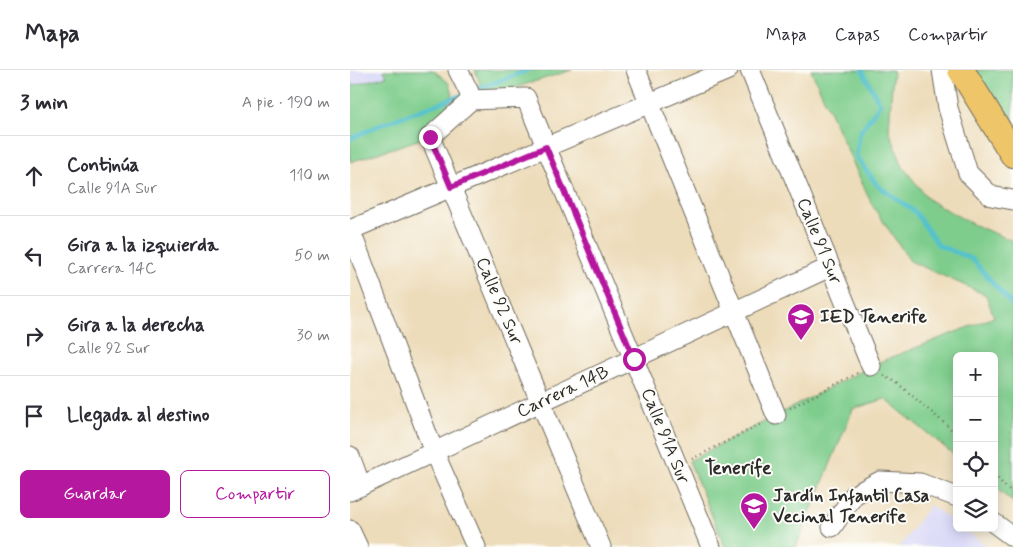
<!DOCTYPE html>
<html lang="es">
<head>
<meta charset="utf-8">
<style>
  :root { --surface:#fff; --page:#f7f7f7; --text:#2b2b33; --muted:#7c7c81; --line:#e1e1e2; --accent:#b5179e }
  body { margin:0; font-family:Mynerve,sans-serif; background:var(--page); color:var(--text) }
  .controls { position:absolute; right:15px; bottom:15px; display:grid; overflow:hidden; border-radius:8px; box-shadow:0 2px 12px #0003 }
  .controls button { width:45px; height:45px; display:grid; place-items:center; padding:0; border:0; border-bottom:1px solid var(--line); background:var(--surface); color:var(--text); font:25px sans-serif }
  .stop { position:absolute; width:15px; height:15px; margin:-11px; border:4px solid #b5179e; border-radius:50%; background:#fff }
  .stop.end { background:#b5179e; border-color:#fff; box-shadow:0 1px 5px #0008 }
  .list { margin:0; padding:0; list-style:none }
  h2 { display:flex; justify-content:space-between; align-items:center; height:65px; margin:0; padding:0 20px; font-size:21px }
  h2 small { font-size:16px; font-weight:400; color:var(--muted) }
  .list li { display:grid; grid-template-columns:32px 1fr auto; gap:15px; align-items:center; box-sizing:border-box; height:80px; padding:0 20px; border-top:1px solid var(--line) }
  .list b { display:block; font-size:19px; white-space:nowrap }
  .list p { margin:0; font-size:16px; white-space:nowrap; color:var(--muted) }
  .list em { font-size:16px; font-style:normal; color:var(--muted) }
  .actions { display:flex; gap:10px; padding:15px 20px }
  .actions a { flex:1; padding:11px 0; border:1px solid var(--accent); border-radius:8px; text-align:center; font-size:18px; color:var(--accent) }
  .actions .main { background:var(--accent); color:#fff }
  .icon { flex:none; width:28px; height:28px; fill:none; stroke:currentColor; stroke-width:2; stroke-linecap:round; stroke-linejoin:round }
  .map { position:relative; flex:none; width:663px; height:477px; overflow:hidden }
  header { display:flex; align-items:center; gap:30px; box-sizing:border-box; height:70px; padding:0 25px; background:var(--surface); border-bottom:1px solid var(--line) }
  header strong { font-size:24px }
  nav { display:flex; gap:28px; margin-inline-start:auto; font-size:18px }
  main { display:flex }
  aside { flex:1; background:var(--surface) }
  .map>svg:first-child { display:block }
</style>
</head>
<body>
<header>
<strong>Mapa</strong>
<nav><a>Mapa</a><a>Capas</a><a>Compartir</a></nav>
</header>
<main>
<aside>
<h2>3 min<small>A pie · 190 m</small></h2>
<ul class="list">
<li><svg class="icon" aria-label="ahead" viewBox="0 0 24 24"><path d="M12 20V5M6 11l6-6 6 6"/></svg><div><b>Continúa</b><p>Calle 91A Sur</p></div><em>110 m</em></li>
<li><svg class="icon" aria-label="left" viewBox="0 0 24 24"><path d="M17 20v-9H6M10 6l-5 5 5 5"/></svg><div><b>Gira a la izquierda</b><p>Carrera 14C</p></div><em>50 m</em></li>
<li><svg class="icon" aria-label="right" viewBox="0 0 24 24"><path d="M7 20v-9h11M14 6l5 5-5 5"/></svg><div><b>Gira a la derecha</b><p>Calle 92 Sur</p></div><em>30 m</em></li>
<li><svg class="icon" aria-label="arrive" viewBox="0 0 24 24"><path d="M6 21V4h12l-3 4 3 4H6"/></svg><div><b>Llegada al destino</b></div></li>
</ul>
<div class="actions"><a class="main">Guardar</a><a>Compartir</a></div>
</aside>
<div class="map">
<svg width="663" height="477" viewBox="0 0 663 477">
  <rect width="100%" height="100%" fill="#fdfcf7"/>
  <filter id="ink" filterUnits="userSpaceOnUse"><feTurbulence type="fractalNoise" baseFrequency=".02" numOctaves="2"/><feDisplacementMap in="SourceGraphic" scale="10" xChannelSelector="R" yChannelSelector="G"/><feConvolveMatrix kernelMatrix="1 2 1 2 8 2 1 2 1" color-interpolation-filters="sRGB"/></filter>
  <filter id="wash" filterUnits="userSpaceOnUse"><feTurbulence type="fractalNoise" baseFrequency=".0096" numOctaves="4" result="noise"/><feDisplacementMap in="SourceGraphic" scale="20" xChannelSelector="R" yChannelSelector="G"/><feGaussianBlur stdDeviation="1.12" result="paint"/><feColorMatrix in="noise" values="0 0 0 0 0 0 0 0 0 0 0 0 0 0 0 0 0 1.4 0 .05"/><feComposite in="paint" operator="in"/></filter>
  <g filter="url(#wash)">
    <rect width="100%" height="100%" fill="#eddcba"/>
    <!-- built -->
    <g fill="#d8d7f8">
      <path d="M0,0H33L37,6L0,16Z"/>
      <path d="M580,435L607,454V458H613L638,477H550Z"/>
    </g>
    <!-- green -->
    <g fill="#7ecd8c" stroke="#547c5c">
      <path d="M33,0H83L98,12L103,23L97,36L74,68L0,92V16L37,6Z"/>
      <path d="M125,0H222L135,27Z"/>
      <path d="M461,0H543L539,60L553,97L579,130L622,154L663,171V432L644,417V286H607V387L535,329L503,339L446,477H375L339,391L527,293L644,247L636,225L560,191L522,135Z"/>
      <path d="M624,0H663V60Z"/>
    </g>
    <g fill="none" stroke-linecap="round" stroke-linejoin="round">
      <!-- stream -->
      <g stroke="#54c1cd" stroke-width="4.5">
        <path d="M512,0L530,34L510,62L506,86L527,115L565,142L588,175L622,189L663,236"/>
        <path d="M124,20L179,0"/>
        <path d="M0,69L30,55L114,24"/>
      </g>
    </g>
  </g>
  <g filter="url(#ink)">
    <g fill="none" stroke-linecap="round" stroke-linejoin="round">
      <!-- minor casing -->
      <g stroke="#6f695d" stroke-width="21">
        <g id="minor">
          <path d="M108,0L119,22L121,30"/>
          <path d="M286,0L426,345"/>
          <path d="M400,0L521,296"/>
          <path d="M592,0L598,38L618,103L641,126L663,130"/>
          <path d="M121,30L176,28L361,477"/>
          <path d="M121,30L80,67L251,477"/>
          <path d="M0,159L84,382L126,477"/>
          <path d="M0,160L378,0"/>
          <path d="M0,386L11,416"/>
          <path d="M0,421L480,197"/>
          <path d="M644,453L663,467"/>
          <path d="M482,457L504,425L530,411L570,413L607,427"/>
          <path d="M0,460L8,477"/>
        </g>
      </g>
      <!-- highway casing -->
      <g stroke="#6f695d" stroke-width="28">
        <path id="highway" d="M611,0L663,84"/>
      </g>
      <!-- path -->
      <g stroke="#6f695d" stroke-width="2.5" stroke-dasharray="1 4" stroke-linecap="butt">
        <path d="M534,306L546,312L607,364"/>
        <path d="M440,338L508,303"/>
        <path d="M342,389L413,353"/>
        <path d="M644,405L663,424"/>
      </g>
      <!-- minor -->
      <use href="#minor" stroke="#fff" stroke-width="19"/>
      <!-- highway -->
      <use href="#highway" stroke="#eec569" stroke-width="26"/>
    </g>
  </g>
  <g fill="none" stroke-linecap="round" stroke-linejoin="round" filter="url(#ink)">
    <!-- route -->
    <path stroke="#b5179e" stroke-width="6" d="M80,67L101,117L196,77L284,289"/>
  </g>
  <!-- icons -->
  <defs>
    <g id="school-pin" transform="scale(1.4375)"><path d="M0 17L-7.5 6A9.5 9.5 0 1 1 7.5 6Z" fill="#b5179e" stroke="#fdfcf7"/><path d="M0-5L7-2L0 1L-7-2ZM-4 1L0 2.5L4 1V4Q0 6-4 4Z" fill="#fff"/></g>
  </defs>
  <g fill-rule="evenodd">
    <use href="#school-pin" x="451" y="247"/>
    <use href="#school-pin" x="404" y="436"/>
  </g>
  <g text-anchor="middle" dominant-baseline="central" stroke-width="4" stroke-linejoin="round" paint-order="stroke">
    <!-- street labels -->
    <g font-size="18" fill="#2b2b2b" stroke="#fdfcf7">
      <text transform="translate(469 171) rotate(68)">Calle 91 Sur</text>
      <text transform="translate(149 231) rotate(67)">Calle 92 Sur</text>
      <text transform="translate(213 322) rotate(-25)">Carrera 14B</text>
      <text transform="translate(315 366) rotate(68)">Calle 91A Sur</text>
    </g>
    <!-- poi labels -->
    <g font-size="18" font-weight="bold" fill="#2b2b2b" stroke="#fdfcf7" text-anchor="start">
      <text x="470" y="247">IED Tenerife</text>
      <text x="423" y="426">Jardín Infantil Casa<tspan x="423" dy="21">Vecinal Tenerife</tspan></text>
    </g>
    <!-- neighbourhood labels -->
    <g font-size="19" font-weight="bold" fill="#2b2b2b" stroke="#fdfcf7">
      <text x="388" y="398">Tenerife</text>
    </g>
  </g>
</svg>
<div class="controls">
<button>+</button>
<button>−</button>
<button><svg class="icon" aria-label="locate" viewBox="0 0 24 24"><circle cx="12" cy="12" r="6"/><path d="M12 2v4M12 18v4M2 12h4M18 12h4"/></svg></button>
<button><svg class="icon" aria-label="layers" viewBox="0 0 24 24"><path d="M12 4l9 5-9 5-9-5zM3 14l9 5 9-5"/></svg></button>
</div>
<div class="stop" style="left:284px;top:289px"></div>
<div class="stop end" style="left:80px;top:67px"></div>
</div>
</main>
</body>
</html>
